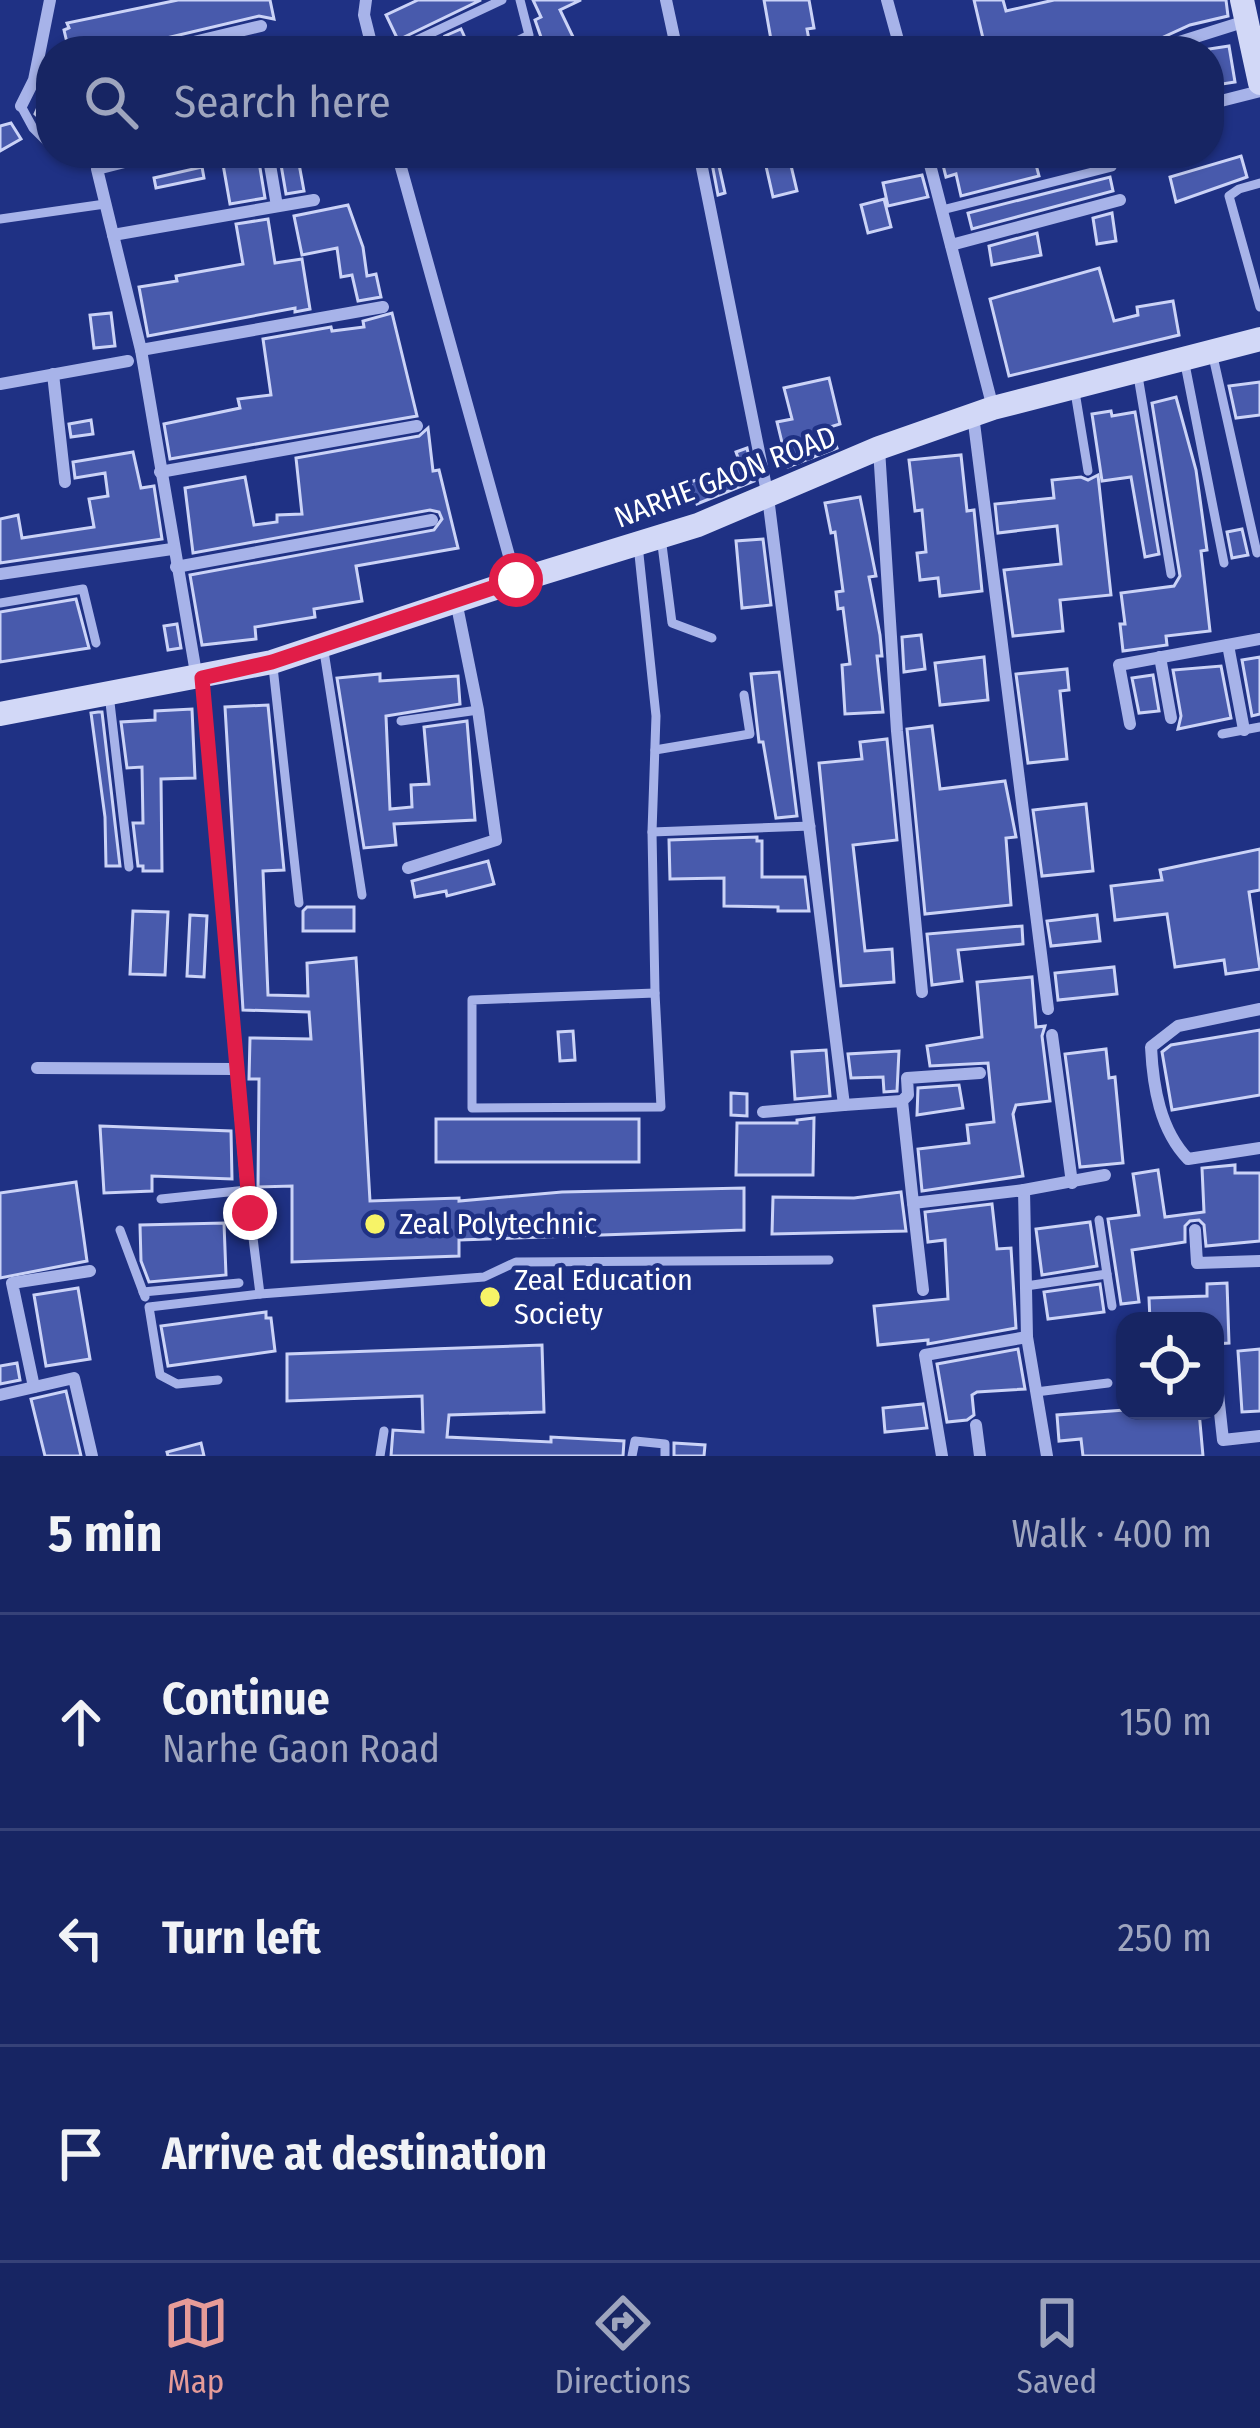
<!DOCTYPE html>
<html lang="en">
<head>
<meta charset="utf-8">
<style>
  :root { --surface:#172563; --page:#202d69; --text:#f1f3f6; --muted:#9ea5be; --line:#364278; --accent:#e69b98 }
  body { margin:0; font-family:"Fira Sans Condensed",sans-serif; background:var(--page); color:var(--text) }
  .controls { position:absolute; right:36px; bottom:36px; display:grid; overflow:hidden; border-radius:24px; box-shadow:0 3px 9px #0004 }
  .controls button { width:108px; height:108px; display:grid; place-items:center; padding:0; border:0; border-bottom:3px solid var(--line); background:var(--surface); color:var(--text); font:60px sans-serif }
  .stop { position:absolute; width:36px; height:36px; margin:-27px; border:9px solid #e11d48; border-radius:50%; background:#fff }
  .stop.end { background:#e11d48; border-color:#fff; box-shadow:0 3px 12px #0008 }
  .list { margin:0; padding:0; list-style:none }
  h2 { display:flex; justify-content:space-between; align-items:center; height:156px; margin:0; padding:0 48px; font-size:51px }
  h2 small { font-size:39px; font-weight:400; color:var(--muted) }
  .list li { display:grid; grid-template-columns:78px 1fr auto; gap:36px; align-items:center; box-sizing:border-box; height:216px; padding:0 48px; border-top:3px solid var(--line) }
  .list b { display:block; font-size:45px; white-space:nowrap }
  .list p { margin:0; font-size:39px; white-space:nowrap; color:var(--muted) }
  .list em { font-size:39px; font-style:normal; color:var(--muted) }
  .icon { flex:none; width:66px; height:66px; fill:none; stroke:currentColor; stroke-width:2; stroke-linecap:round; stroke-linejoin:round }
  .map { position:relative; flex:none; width:1260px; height:1456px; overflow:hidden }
  .search { position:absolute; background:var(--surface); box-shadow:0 3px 9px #0004; left:36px; right:36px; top:36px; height:132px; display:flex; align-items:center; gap:30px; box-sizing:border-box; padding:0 42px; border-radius:48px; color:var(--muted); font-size:45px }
  .sheet { height:804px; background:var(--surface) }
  nav { display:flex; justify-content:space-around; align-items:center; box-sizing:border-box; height:168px; border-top:3px solid var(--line); background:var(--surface); font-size:33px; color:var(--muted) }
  nav a { display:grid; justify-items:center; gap:6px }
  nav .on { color:var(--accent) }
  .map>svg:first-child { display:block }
</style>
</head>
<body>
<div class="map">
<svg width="1260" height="1456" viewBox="0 0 1260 1456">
  <rect width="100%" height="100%" fill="#1f3184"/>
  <!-- building -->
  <g fill="#485aac" stroke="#cbd3f7" stroke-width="3">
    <path d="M178,0H270L274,19L259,16L154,41L136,51H69L64,30L69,28L67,23Z"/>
    <path d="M418,0H481L398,40L386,15Z"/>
    <path d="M533,0H581L560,10L574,39L565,44L569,51H518L542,40L535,20L541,17Z"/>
    <path d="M764,0H809L814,28L807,29L811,51H773Z"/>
    <path d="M974,0H1003L1006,11L1054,0H1226L1228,16L1190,25L1133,51H986Z"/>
    <path d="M461,29L471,51H452L445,36Z"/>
    <path d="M1229,46L1235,82L1209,86V49Z"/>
    <path d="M51,78V129L35,114Z"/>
    <path d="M11,123L21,139L0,151V126Z"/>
    <path d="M221,153H253L254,163L259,162L265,198L230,204Z"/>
    <path d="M279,153H297L304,191L286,194Z"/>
    <path d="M710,153H716L725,193L718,195Z"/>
    <path d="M763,153H788L797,191L773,197Z"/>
    <path d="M940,153H1033L1039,176L961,196L956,174L946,177Z"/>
    <path d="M1241,156L1247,177L1176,202L1170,177Z"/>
    <path d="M202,167L204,178L156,188L154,178Z"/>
    <path d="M922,175L928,197L888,206L883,183Z"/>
    <path d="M1110,177L1113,191L972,229L968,213Z"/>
    <path d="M884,199L891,227L868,233L861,205Z"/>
    <path d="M348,205L363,247L367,276L376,274L381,297L358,301L352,275L341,277L337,248L302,255L294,216Z"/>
    <path d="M1112,213L1116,241L1097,244L1093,218Z"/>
    <path d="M268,219L275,263L302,259L310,309L295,312V308L148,336L139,287L177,281L176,276L243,264L236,224Z"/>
    <path d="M1037,233L1041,255L992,265L989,246Z"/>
    <path d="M1099,268L1114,321L1138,315L1137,307L1173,301L1179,335L1009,376L990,299Z"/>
    <path d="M111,313L115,346L94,348L90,315Z"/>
    <path d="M392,313L417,416L170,459L164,424L240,408L238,399L271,395L263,339L331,327L332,331L364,327L363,321Z"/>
    <path d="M829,378L840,424L830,427L837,448L788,467L777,422L792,419L784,388Z"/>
    <path d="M1260,382V415L1236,418L1229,386Z"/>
    <path d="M1176,397L1196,470L1207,550L1201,551L1210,631L1166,636L1167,645L1123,651L1120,624H1125L1121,593L1174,586L1180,576L1152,403Z"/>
    <path d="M1111,411L1112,416L1135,412L1159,554L1145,557L1131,477L1102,481L1092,414Z"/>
    <path d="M91,420L93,434L71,437L69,424Z"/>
    <path d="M428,428L433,471L439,470L458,548L356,566L362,601L314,609L315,617L255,627L256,639L202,645L190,575L434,530L442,519L439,512L430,510L193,553L185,488L245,477L254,525L277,522V515L302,514L296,458L419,436Z"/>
    <path d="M747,448L754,481L697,504L690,482L741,466L736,452Z"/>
    <path d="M133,452L141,488L154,486L162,539L0,563V519L18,515L22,538L94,527L89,499L108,496L105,473L75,478L73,462Z"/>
    <path d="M961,455L967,511L974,510L982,591L940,596L938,578L920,580L917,553L926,552L922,510L915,511L909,460Z"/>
    <path d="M1098,475L1111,595L1060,600L1063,631L1013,636L1004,570L1061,564L1057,526L998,533L995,504L1054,498L1052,480L1081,477L1088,480Z"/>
    <path d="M860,497L876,576L869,577L880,635L882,656H877L883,712L845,714L842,665L850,664L843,608L838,609L836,592L843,591L835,532L831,533L825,503Z"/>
    <path d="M1242,529L1248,555L1232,558L1227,532Z"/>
    <path d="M763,539L771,605L742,608L736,541Z"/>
    <path d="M76,599L89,648L0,662V612Z"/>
    <path d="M177,624L181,648L168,650L164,626Z"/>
    <path d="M921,635L925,669L904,672L902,637Z"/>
    <path d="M984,657L988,700L940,705L935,663Z"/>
    <path d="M1260,657V714L1252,716L1242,660Z"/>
    <path d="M1221,666L1231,718L1178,729L1181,716L1173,670Z"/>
    <path d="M1067,669L1069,690L1060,691L1067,759L1028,763L1016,674Z"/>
    <path d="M779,672L797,816L776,818L763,742H759L751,674Z"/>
    <path d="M380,674V681L458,676L460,704L386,716L390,809L412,807L411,785L429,784L424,727L467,721L475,820L394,824L396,845L364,848L337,678Z"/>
    <path d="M1153,675L1159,711L1139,713L1132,678Z"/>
    <path d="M268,705L284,870L263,871L268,995L308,996L307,963L356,958L370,1201L459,1198V1201L562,1192L744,1188V1230L459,1240V1256L292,1262V1186L258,1187L259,1079H249L250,1038L311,1039L309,1012L243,1010L225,707Z"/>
    <path d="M192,709L195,778L161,779L162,871H143V866H138L133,823H143L142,767L127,768L121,722L155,720V711Z"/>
    <path d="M98,712H102L120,866H106L105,817L91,713Z"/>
    <path d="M932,726L940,789L1005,781L1016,837L1006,838L1011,905L925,914L907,729Z"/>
    <path d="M887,739L897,840L853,845L865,951L892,949L894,982L841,986L819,763L862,759L860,742Z"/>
    <path d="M1086,804L1093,871L1042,876L1033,810Z"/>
    <path d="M757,837V841H762V877H805L809,911H778V907L724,906V878L670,879L669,840Z"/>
    <path d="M1260,849V890L1249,892L1260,969L1226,974L1224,960L1175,967L1167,914L1115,920L1111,886L1162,880L1160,870Z"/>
    <path d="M488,861L494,884L447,896L446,891L415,897L412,881Z"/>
    <path d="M307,907H354V931H303V911Z"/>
    <path d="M133,911L168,912L165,975L130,974Z"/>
    <path d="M190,915L207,916L204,977L187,976Z"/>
    <path d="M1097,915L1100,941L1051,946L1047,921Z"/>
    <path d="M1022,926L1023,944L958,950L962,981L932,985L927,934Z"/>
    <path d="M1114,967L1117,994L1058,1000L1055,973Z"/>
    <path d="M1032,977L1036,1027L1045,1026L1042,1036L1050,1101L1016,1105L1013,1114L1023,1176L922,1191L918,1149L969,1143L967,1125L994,1122L988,1063L930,1066L927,1046L982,1037L977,982Z"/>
    <path d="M1260,1030V1095L1172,1110L1162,1052L1171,1045Z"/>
    <path d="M573,1031L575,1060L560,1061L558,1032Z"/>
    <path d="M1106,1049L1109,1078L1115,1077L1123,1163L1080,1167L1065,1054Z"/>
    <path d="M826,1050L830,1096L795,1099L792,1052Z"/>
    <path d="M899,1051L897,1091L884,1092L883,1077L851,1078L848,1054Z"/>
    <path d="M959,1085L963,1108L917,1115L918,1088Z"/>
    <path d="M731,1093L747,1094V1116L731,1115Z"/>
    <path d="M814,1118L813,1175H736L737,1123H797V1120Z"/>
    <rect x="436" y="1119" width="203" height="43"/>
    <path d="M100,1126L231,1131L232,1179L152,1176V1191L104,1193Z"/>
    <path d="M1235,1165V1173H1260V1241L1206,1246L1204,1225L1199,1220L1190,1221L1185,1226V1242L1132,1250L1139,1302L1121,1304L1108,1219L1139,1215L1133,1174L1158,1170L1165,1217L1204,1212L1202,1168Z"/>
    <path d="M76,1182L87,1261L0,1278V1193Z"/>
    <path d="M901,1192L906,1231L772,1234L773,1197L854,1198Z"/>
    <path d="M992,1204L997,1249L1011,1248L1016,1328L928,1344V1340L878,1345L874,1306L948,1299L945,1240L928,1242L925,1212Z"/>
    <path d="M1090,1222L1097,1266L1042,1275L1036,1229Z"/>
    <path d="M224,1223L226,1275L149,1282L141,1261L140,1225Z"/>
    <path d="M1227,1283L1229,1343L1215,1344V1321H1150L1149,1298L1207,1296V1284Z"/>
    <path d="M1100,1284L1104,1312L1048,1319L1044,1292Z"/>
    <path d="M78,1288L90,1359L46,1366L34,1295Z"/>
    <path d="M266,1312V1318H271L275,1351L168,1366L161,1326Z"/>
    <path d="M542,1345L544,1412L449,1415L447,1437L551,1442V1437L624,1441L623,1456H391L393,1430L423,1432L422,1396L287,1401V1354Z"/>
    <path d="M1018,1349L1025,1389L977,1392L972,1395L974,1415L967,1420L947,1422L937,1364Z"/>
    <path d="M1260,1349V1411L1242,1412L1238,1351Z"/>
    <path d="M17,1363L20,1380L0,1384V1366Z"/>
    <path d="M66,1391L81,1456H45L31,1399Z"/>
    <path d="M923,1404L927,1428L885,1432L883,1408Z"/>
    <path d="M1125,1410L1199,1411L1203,1456H1083L1081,1439L1059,1441L1057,1415Z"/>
    <path d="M201,1443L204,1456H168L167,1452Z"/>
    <path d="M674,1443L705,1445L704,1456H674Z"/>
  </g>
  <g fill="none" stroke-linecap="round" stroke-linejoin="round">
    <!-- lane -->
    <g stroke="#a7b3e9" stroke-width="9">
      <path d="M406,51V45L502,0"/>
      <path d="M497,51L529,35L520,0"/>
      <path d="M21,106L33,128L51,146"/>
      <path d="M1260,183L1239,189L1229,196L1260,307"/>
      <path d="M942,210L1112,167"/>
      <path d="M0,219L105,204"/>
      <path d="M1212,352L1257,553"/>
      <path d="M1184,359L1224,563"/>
      <path d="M1138,376L1171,574"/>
      <path d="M1075,392L1088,471"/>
      <path d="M661,537L672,623L712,638"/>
      <path d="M638,545L656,716L652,832L655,993"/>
      <path d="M0,603L83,589L96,643"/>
      <path d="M323,645L362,895"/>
      <path d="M273,667L299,903"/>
      <path d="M109,694L129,867"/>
      <path d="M401,721L478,710"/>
      <path d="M1222,734L1260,727"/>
      <path d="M655,750L750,734L744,695"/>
      <path d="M652,832L811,826"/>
      <path d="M655,993L661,1107L472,1108V1000Z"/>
      <path d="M161,1199L247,1190L260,1294L484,1277L516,1262L829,1260"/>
      <path d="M1099,1220L1107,1274"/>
      <path d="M120,1230L145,1297"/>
      <path d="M1026,1286L1107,1274L1112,1306"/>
      <path d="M143,1292L239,1283"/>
      <path d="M218,1380L177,1384L160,1375L149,1307L260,1294"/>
      <path d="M1036,1392L1108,1383"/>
      <path d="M380,1456L384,1431"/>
      <path d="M632,1456L635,1441L665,1444V1456"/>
    </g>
    <!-- street -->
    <g stroke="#a7b3e9" stroke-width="12">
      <path d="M366,0L364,15L373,51"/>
      <path d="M666,0L677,51"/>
      <path d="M887,0L901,51"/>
      <path d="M156,51L261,26"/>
      <path d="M1151,51L1246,21"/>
      <path d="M1209,104L1260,91"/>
      <path d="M21,106L34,80L50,0"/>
      <path d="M160,153L97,169L141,350L197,679"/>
      <path d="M268,153L277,206"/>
      <path d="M397,153L516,581"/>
      <path d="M699,153L768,497L844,1105L902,1101"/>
      <path d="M927,153L993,408"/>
      <path d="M113,235L314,200"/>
      <path d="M951,245L1120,200"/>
      <path d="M141,350L383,307"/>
      <path d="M53,374L65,482"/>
      <path d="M0,384L128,361"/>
      <path d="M973,415L1048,1009"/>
      <path d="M879,449L897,731L922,992"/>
      <path d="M160,472L417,426"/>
      <path d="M176,567L432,520"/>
      <path d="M0,574L172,549"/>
      <path d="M1228,645L1244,730"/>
      <path d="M1160,657L1171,718"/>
      <path d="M202,678L247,1190"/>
      <path d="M1130,724L1119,665L1260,639"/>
      <path d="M408,868L496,840L478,710L456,601"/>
      <path d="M1260,1009L1178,1026L1151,1047C1153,1087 1160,1130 1188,1159L1260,1148"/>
      <path d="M1052,1035L1072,1183"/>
      <path d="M37,1068L235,1069"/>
      <path d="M980,1073L907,1078L908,1095L902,1101L913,1203L1024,1190L1027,1337L1047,1456"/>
      <path d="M763,1112L844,1105"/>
      <path d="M1024,1190L1105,1175"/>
      <path d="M913,1203L923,1290"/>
      <path d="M1195,1230L1197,1263L1260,1261"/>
      <path d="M1216,1376L1223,1440L1260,1436"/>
      <path d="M34,1387L12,1283L90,1271"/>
      <path d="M0,1395L74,1378L92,1456"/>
      <path d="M976,1425L980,1456"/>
      <path d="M942,1456L925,1355L1027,1337"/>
    </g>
    <!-- secondary -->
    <g stroke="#d2d8f7" stroke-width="24">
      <path d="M1242,0L1260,83"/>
      <path d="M0,714L272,662L516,581L698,525L879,448L993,408L1260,339"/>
    </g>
  </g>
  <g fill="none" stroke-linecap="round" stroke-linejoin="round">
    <!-- route -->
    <path stroke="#e11d48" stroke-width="15" d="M250,1213L202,678L272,662L516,580"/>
  </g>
  <!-- markers -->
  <g fill="#f7f367" stroke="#1f3184" stroke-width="4.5">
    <circle cx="375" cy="1224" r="12"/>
    <circle cx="490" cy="1297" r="12"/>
  </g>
  <g text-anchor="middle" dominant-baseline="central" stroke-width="9" stroke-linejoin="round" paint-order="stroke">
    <!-- street labels -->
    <g font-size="30" fill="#fff" stroke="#1f3184">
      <text transform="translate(725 477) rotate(-21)">NARHE GAON ROAD</text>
    </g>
    <!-- poi labels -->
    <g font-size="30" fill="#fff" stroke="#1f3184" text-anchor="start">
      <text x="399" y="1224">Zeal Polytechnic</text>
      <text x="514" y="1280">Zeal Education<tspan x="514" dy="34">Society</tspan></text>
    </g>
  </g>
</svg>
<div class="controls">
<button><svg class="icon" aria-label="locate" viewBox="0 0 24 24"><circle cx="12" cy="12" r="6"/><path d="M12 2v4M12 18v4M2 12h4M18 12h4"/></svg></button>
</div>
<div class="stop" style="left:516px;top:580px"></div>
<div class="stop end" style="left:250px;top:1213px"></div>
<div class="search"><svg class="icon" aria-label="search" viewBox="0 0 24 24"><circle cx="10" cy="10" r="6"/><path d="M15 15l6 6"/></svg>Search here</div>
</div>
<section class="sheet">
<h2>5 min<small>Walk · 400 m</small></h2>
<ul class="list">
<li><svg class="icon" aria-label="ahead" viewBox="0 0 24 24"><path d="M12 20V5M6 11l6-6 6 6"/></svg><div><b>Continue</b><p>Narhe Gaon Road</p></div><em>150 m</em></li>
<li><svg class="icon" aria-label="left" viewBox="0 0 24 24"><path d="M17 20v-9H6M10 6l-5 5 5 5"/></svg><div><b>Turn left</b></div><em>250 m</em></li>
<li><svg class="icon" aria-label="arrive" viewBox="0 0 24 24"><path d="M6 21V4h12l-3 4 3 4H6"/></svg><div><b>Arrive at destination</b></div></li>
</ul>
</section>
<nav>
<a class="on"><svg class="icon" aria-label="map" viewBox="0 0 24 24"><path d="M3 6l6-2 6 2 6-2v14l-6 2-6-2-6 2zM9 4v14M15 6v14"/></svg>Map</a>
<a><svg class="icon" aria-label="directions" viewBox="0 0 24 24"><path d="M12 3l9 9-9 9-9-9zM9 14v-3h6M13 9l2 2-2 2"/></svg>Directions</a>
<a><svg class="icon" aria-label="saved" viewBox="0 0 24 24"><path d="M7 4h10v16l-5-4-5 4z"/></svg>Saved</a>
</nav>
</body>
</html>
